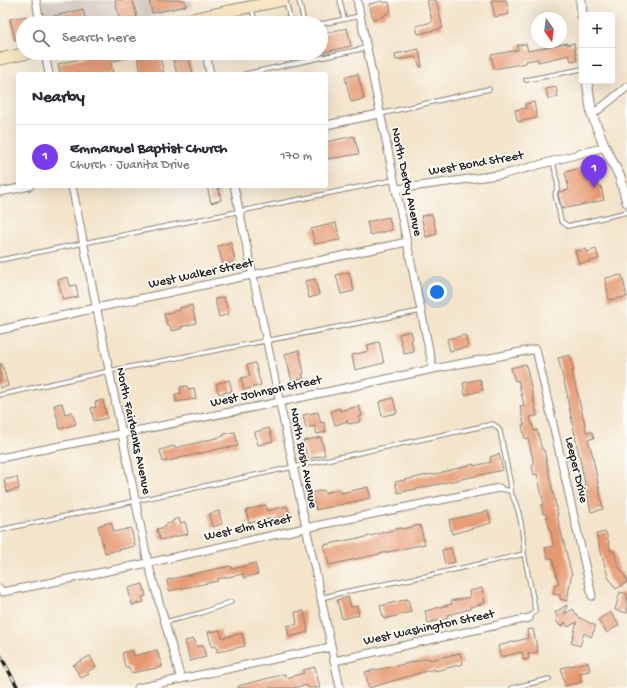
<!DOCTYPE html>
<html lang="en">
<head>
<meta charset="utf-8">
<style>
  :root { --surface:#fff; --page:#f7f7f7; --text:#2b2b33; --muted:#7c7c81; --line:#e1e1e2; --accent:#7c3aed }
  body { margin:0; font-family:"Gochi Hand",sans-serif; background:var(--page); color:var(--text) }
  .controls { position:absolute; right:12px; top:12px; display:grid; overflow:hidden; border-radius:4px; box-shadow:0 4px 16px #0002 }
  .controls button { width:36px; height:36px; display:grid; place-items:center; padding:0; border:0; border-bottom:1px solid var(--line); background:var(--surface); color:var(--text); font:20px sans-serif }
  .compass { position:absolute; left:531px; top:12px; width:36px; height:36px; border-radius:50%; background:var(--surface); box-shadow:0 4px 16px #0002; rotate:166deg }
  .you { position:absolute; left:437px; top:292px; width:14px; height:14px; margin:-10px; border:3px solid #fff; border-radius:50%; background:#1a73e8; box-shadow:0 0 0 6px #1a73e833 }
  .badge { display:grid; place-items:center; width:26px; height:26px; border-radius:50%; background:var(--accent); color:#fff; font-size:13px; font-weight:700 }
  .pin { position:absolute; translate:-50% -33px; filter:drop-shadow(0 1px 2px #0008) }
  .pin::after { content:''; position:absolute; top:21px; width:14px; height:12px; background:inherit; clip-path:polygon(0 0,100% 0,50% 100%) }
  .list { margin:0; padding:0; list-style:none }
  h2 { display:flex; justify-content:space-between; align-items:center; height:52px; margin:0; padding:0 16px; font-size:17px }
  h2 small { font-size:13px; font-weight:400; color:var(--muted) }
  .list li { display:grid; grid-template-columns:26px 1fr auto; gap:12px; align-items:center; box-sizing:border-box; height:64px; padding:0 16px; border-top:1px solid var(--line) }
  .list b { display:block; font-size:15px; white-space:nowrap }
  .list p { margin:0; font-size:13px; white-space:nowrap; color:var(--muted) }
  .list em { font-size:13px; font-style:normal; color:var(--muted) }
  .icon { flex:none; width:22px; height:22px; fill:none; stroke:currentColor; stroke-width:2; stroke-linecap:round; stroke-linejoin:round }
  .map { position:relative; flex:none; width:627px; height:688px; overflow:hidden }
  .search { position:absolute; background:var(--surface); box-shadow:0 4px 16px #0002; left:16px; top:16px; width:312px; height:44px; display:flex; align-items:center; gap:10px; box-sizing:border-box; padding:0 14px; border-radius:22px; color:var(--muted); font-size:15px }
  .panel { position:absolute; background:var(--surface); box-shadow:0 4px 16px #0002; left:16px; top:72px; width:312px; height:116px; border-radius:4px }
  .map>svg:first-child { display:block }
</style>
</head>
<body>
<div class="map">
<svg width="627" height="688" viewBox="0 0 627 688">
  <rect width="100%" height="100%" fill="#fdfcf7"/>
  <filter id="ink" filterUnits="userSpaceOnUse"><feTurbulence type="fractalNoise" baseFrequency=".025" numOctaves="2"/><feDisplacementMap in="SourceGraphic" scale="8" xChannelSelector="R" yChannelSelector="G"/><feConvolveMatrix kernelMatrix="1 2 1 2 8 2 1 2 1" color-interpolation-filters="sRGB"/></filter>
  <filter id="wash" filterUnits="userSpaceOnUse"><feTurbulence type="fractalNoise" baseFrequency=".012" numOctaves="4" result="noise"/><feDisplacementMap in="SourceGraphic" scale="16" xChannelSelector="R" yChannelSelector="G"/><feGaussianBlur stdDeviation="0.9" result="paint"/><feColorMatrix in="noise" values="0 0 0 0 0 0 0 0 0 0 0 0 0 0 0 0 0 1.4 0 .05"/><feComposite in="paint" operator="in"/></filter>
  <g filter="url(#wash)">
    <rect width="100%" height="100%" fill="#f3e4ca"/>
    <!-- industrial -->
    <path fill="#cdc2b9" d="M41,0H192L193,7L121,23H46Z"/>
    <g id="blocks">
      <!-- building -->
      <g fill="#e69971">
        <path d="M115,0H133L137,17L120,21Z"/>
        <path d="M149,0H185L186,6L152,13Z"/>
        <path d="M427,0H436L443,28L418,34L416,26L432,22Z"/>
        <path d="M491,0H506L509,14L495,17Z"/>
        <path d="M382,1L383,3L389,2L391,12L385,14V16L373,19L369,4Z"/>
        <path d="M83,9L86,23H51L50,17Z"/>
        <path d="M26,16L27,23H23V38L15,40L10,19Z"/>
        <path d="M347,28L351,46L321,53V34Z"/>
        <path d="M567,43V45L574,43L577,60L571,61L569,55L538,62V59L526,61V63L494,69L491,55L518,50L517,45L526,44L528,51Z"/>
        <path d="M419,49L422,67H420L415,57L396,60L395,54Z"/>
        <path d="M106,53H159L164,74H141L137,55L111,62L113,74H60L58,64Z"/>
        <path d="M178,53H188L193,74H177L173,60L179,59Z"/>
        <path d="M358,74L364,99L351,102L345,77Z"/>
        <path d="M556,87L558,97L548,99L546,89Z"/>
        <path d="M534,102L537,118L518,122L515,110L526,108L525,104Z"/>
        <path d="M354,136L359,154L328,159L326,150V142Z"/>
        <path d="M594,165L599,187L601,186L604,200L562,209L558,194L559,192L569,190L565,172Z"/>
        <path d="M207,186H218L221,200L211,203Z"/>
        <path d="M432,214L437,234L426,237L421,216Z"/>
        <path d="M389,217L392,230L370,235L367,222Z"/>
        <path d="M336,223L340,240L315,244L311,229Z"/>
        <path d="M231,242L235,261L223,265L218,246Z"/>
        <path d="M586,249L587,252L596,249L599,259L579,264L575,251Z"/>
        <path d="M349,272L354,291L341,294L336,275Z"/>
        <path d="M622,275L627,297L609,300L605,278Z"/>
        <path d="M68,277L70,286L76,285L78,297L63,300L58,280Z"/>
        <path d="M315,279L319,295L309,298L305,281Z"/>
        <path d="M224,297L229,314L219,317L215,299Z"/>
        <path d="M192,305L196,323L181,327V329L171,331L170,325H167L164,314L180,310V308Z"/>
        <path d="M411,331L413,339L411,340L414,352L404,354L399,334Z"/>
        <path d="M465,335L468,347L450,351L447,339Z"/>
        <path d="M379,342L384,363L355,370L352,355L369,351L367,345Z"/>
        <path d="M299,350L304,373L302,374L304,378L292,381L285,354Z"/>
        <path d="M570,355L574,371H572L587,433L592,432L594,438L588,440L592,453L603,509L591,512L567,397H568L558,358Z"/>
        <path d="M255,363L261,385L244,390L241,378L250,376L247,365Z"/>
        <path d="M0,364H2L8,386L0,388Z"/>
        <path d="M526,364L537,416L530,417L534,431L537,430L542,450H544L558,515H557L572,576L571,577L567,601L560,599V595L553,594L555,584H559L552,557L548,559L545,548L554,546L546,514H543L541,505L544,504L537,474L534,475L532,465L534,464L528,438L525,439L522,425H524L520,406L524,405L518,380L515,381L511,368Z"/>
        <path d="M480,379L483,390L465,395L463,383Z"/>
        <path d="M229,380L232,391L219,394L216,384Z"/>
        <path d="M187,386L188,389L194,388L196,399L176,402L175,394L181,393L180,387Z"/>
        <path d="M393,398L397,413L382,416L379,402Z"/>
        <path d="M103,400L107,418L94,421L91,408L96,407L95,402Z"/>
        <path d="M62,403L65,414L72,412L76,424L60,429L54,405Z"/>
        <path d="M359,406L362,416L359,417L360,422L348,424V421L335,425L331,411L340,408V411Z"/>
        <path d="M318,412L321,423L324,422L326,432L317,434L315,426L306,428L303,415Z"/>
        <path d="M269,428L273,441L258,445L255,432Z"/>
        <path d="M235,432L238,446L227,448V447L163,462L160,450L174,446L175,448L196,443L224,436V434Z"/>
        <path d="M321,437L325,455L308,459L303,441Z"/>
        <path d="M499,454L503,470L398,493L395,482L432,474V475L474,464V466L491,462L490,457Z"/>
        <path d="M17,477L19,489L7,492L4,480Z"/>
        <path d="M368,487L371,498L316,510L311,493L324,490L325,493L340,489L341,493Z"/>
        <path d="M266,505L267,511L287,506L291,520L280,523L278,517L249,523L246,510Z"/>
        <path d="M219,511L222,524L212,527L209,514Z"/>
        <path d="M488,511L491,523L452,534L449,520Z"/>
        <path d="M179,518L180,523L185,522L188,534L160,540L157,529L165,527V525L173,522V520Z"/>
        <path d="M111,522L114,532L131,528L135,546L105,553L98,526Z"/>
        <path d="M420,525L425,544L329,565L324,545L358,538V539L401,528L402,529Z"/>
        <path d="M606,532L611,551H614L618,566L627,579V582L616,589L608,577L596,534Z"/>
        <path d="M451,548L455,562L445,564L442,550Z"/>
        <path d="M255,563L258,574L244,578L243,574L217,579L218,581L203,584L169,591L167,580L215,569L231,566L232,569Z"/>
        <path d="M143,584L146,596L142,597L144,602L132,605L128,588Z"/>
        <path d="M482,588L485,603L470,607V609L447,615L448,618L428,623L425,611L452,604L451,601L470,597L469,591Z"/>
        <path d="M620,592L627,594V613L615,610Z"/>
        <path d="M348,597L351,607L357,606L359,615L342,619L337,600Z"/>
        <path d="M408,599L411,612L384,619L380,606Z"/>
        <path d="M567,605L565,614L573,609L578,617L596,626L591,637L584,633L580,646L571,643L577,622L568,627L565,622L563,626L562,624L560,626L556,620L558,618L555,612Z"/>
        <path d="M304,611L308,632L289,637L287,626L297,624L295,612Z"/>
        <path d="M610,612L619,625L607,633L598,620Z"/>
        <path d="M533,629L538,652L528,654L529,659L523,660L522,652L501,657L498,646L528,638L527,630Z"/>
        <path d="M220,630L222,638L242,633L245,646L217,652L216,646L212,647L208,632Z"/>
        <path d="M194,639L197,647L203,645L206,657L190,661L185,641Z"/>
        <path d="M132,650L134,656L157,650L162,667L131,673L129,667H125L122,653Z"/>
        <path d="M460,653L463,664L435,671V669L416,674L369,688L365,672L396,666L429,658L430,660Z"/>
        <path d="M90,656L96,667L87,672L89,674L81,678L73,665Z"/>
        <path d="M588,662L590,671L580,673L582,682L565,686L561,668Z"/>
        <path d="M315,667L320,688H308L307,685L293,688H238V686L285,674L286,678L304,673L303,670Z"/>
      </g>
    </g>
  </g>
  <g filter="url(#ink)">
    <use href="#blocks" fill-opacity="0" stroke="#888073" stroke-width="1"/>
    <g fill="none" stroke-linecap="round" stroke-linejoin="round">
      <!-- service casing -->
      <g stroke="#888073" stroke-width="5.5">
        <g id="service">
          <path d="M299,0L304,23"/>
          <path d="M340,0L344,19"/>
          <path d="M286,1L291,23"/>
          <path d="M252,8L255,23"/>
          <path d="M265,23L290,18"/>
          <path d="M321,24L360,16"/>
          <path d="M298,53L304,57L313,55L314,59"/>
          <path d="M245,74L366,48"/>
          <path d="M526,80L582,69"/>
          <path d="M380,114L489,89"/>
          <path d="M553,161L558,186L555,194L559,211L561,221L568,226L627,212"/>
          <path d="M0,260L394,180"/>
          <path d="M0,395L109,371L421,311"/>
          <path d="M499,488L510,491C521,511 523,532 524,554"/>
          <path d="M0,530L493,424L497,427L500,431L511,486L510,491"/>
          <path d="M321,598L344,592L426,576L524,554L534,603L535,611L529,618"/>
          <path d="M165,622L201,613L231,602"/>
          <path d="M512,688L549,679"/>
        </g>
      </g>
      <!-- minor casing -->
      <g stroke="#888073" stroke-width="9">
        <g id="minor">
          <path d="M36,0L40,23"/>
          <path d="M357,0L433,369"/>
          <path d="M45,53L49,74"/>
          <path d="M206,53L210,74"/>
          <path d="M592,115L627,87"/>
          <path d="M326,125L379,114"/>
          <path d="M72,186L148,563L181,679"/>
          <path d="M234,186L340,688"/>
          <path d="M397,189L505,174L605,147"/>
          <path d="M0,192L30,186"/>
          <path d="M0,330L96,308L407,242"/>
          <path d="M0,458L280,402L433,369L536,349L592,596"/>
          <path d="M0,589L2,592L13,590L148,563L305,528L499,488"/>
          <path d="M334,661L529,618"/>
          <path d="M138,688L331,647"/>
        </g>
      </g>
      <!-- tertiary casing -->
      <g stroke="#888073" stroke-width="11">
        <g id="tertiary">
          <path d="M581,0L582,16"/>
          <path d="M587,81L592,115L605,147L620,177L627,202"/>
        </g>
      </g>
      <!-- secondary casing -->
      <g stroke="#888073" stroke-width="13">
        <g id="secondary">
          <path d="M172,23L283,0"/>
          <path d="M0,59L28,53"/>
        </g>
      </g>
      <!-- service -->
      <use href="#service" stroke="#fff" stroke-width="3.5"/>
      <!-- minor -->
      <use href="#minor" stroke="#fff" stroke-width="7"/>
      <!-- tertiary -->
      <use href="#tertiary" stroke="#fff" stroke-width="9"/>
      <!-- secondary -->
      <use href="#secondary" stroke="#f9e7c3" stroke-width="11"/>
      <!-- rail casing -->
      <g stroke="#1c1c1c" stroke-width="3.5">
        <path id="rail" d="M0,655L18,688"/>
      </g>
      <!-- rail -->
      <use href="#rail" stroke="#fdfcf7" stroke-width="2" stroke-dasharray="6" stroke-linecap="butt"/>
    </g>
  </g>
  <g text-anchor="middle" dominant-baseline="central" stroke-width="3.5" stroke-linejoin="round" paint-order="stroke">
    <!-- street labels -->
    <g font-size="13" fill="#1c1c1c" stroke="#fdfcf7">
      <text transform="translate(476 164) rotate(-10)">West Bond Street</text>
      <text transform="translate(406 182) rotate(78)">North Derby Avenue</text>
      <text transform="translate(201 274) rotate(-12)">West Walker Street</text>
      <text transform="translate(266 392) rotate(-12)">West Johnson Street</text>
      <text transform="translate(133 431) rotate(78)">North Fairbanks Avenue</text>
      <text transform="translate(303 458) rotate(79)">North Bush Avenue</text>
      <text transform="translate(576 470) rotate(77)">Leeper Drive</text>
      <text transform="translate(248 528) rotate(-12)">West Elm Street</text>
      <text transform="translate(429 628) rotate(-12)">West Washington Street</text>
    </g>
  </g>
</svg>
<div class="controls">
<button>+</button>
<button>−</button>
</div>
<svg class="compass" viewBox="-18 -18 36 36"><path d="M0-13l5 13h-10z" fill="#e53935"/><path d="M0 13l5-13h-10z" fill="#7c7c81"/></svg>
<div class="you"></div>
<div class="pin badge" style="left:594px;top:188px">1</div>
<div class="search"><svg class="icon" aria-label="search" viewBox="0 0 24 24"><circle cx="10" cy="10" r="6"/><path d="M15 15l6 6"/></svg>Search here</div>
<section class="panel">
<h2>Nearby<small></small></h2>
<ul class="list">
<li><span class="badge">1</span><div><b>Emmanuel Baptist Church</b><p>Church · Juanita Drive</p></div><em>170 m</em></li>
</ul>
</section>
</div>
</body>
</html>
